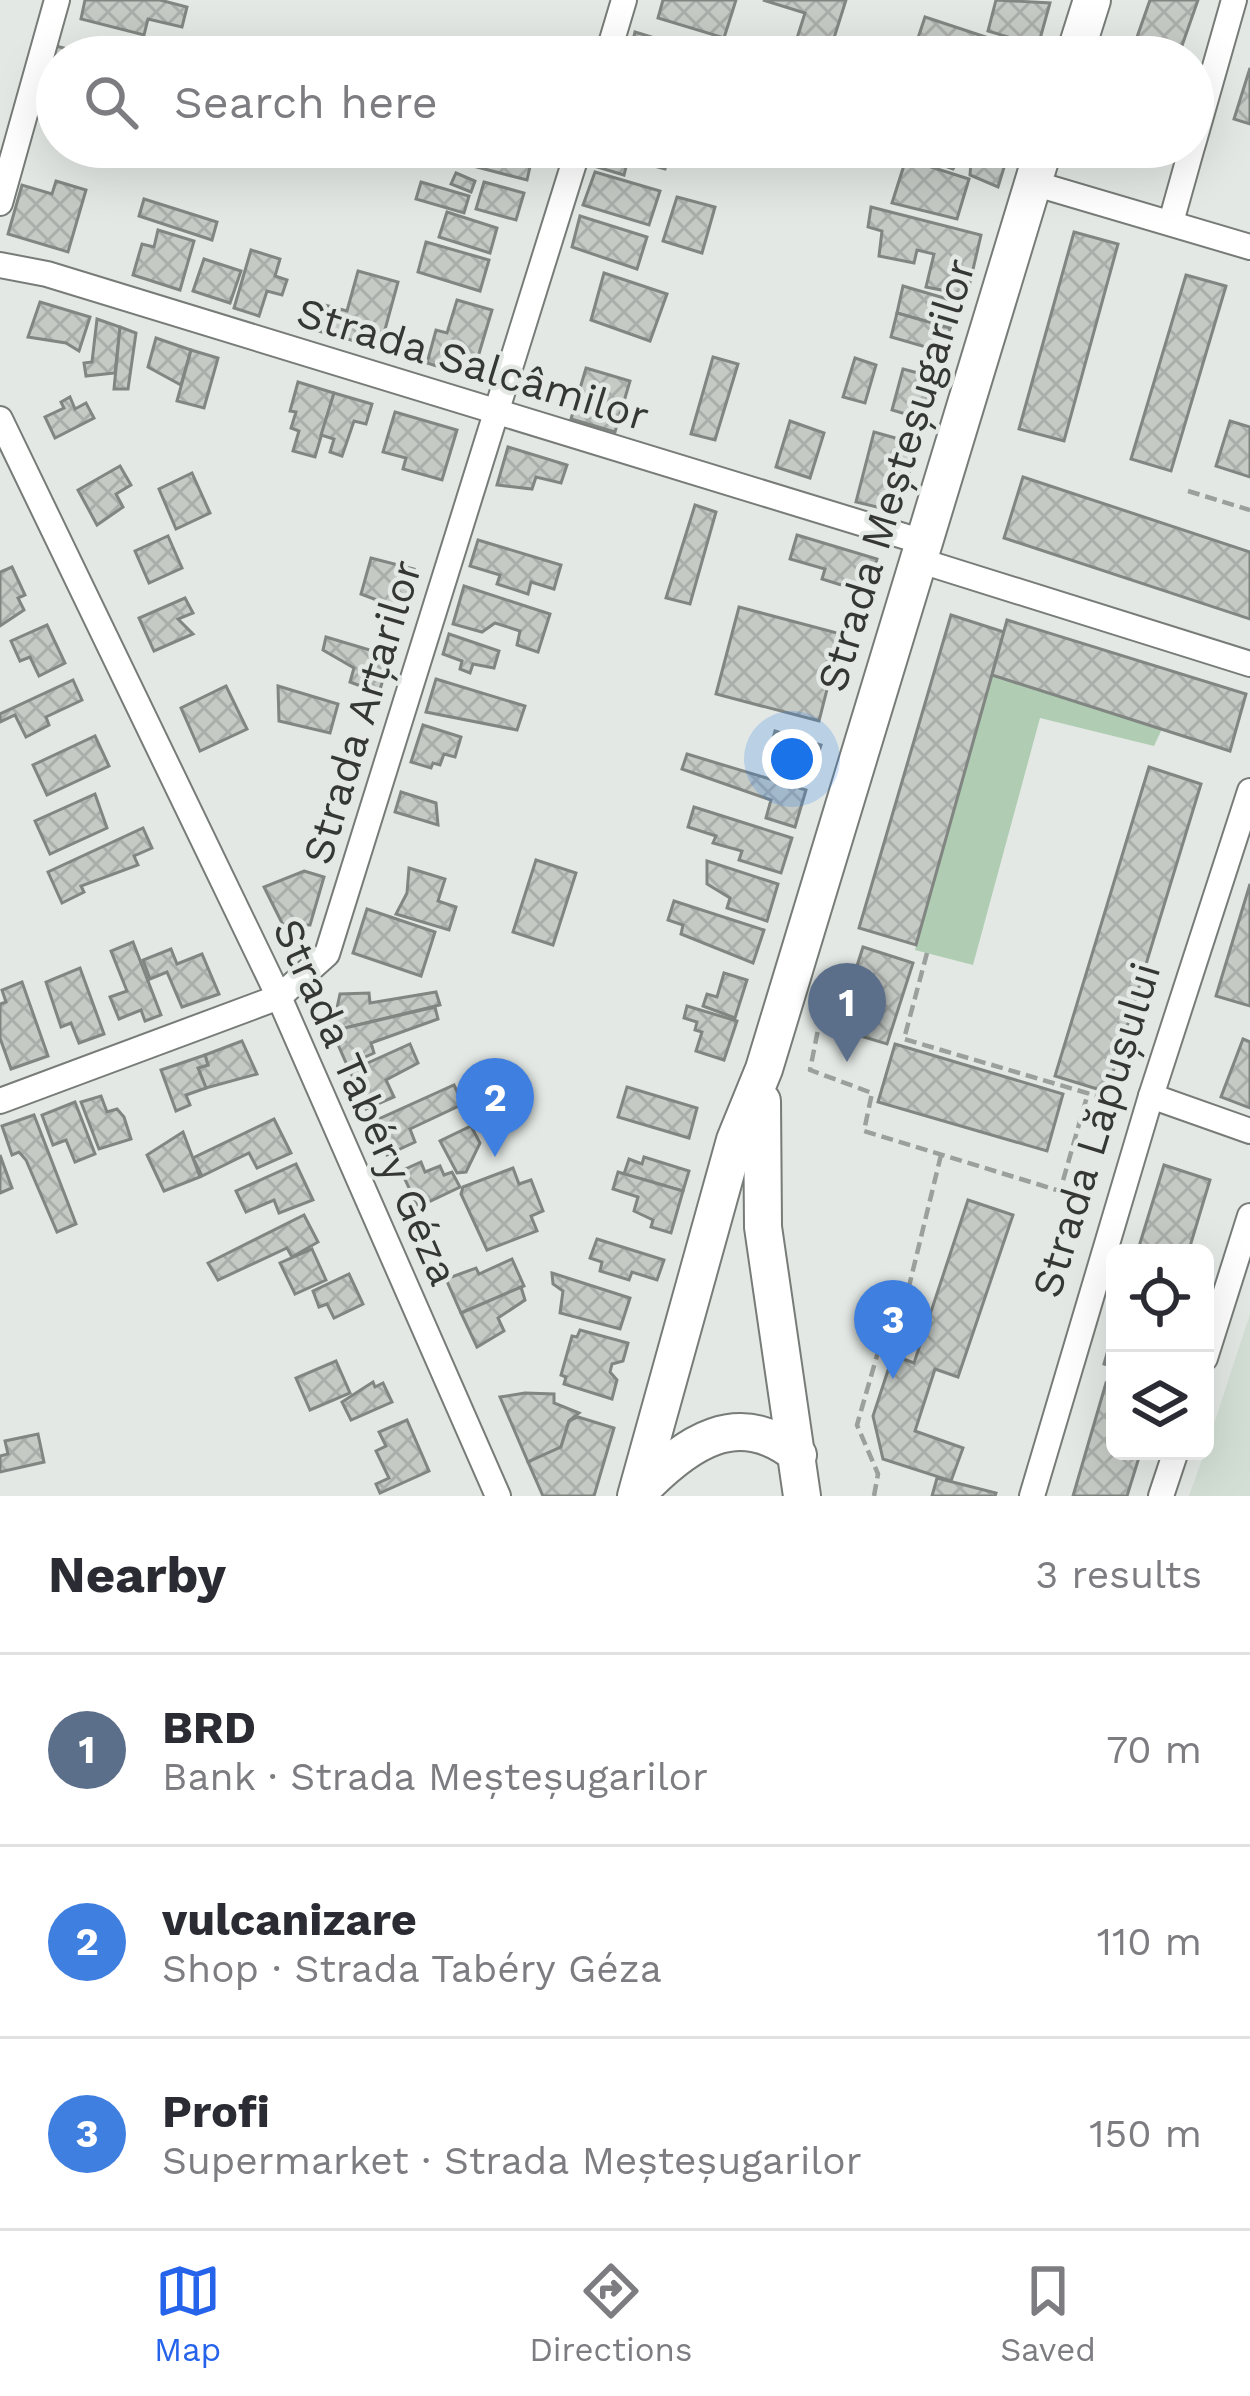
<!DOCTYPE html>
<html lang="en">
<head>
<meta charset="utf-8">
<style>
  :root { --surface:#fff; --page:#f7f7f7; --text:#2b2b33; --muted:#7c7c81; --line:#e1e1e2; --accent:#2563eb }
  body { margin:0; font-family:"Work Sans",sans-serif; background:var(--page); color:var(--text) }
  .controls { position:absolute; right:36px; bottom:36px; display:grid; overflow:hidden; border-radius:18px; box-shadow:0 12px 48px #0002 }
  .controls button { width:108px; height:108px; display:grid; place-items:center; padding:0; border:0; border-bottom:3px solid var(--line); background:var(--surface); color:var(--text); font:60px sans-serif }
  .you { position:absolute; left:792px; top:759px; width:42px; height:42px; margin:-30px; border:9px solid #fff; border-radius:50%; background:#1a73e8; box-shadow:0 0 0 18px #1a73e833 }
  .badge { display:grid; place-items:center; width:78px; height:78px; border-radius:50%; background:var(--accent); color:#fff; font-size:39px; font-weight:700 }
  .pin { position:absolute; translate:-50% -99px; filter:drop-shadow(0 3px 6px #0008) }
  .pin::after { content:''; position:absolute; top:63px; width:42px; height:36px; background:inherit; clip-path:polygon(0 0,100% 0,50% 100%) }
  .list { margin:0; padding:0; list-style:none }
  h2 { display:flex; justify-content:space-between; align-items:center; height:156px; margin:0; padding:0 48px; font-size:51px }
  h2 small { font-size:39px; font-weight:400; color:var(--muted) }
  .list li { display:grid; grid-template-columns:78px 1fr auto; gap:36px; align-items:center; box-sizing:border-box; height:192px; padding:0 48px; border-top:3px solid var(--line) }
  .list b { display:block; font-size:45px; white-space:nowrap }
  .list p { margin:0; font-size:39px; white-space:nowrap; color:var(--muted) }
  .list em { font-size:39px; font-style:normal; color:var(--muted) }
  .icon { flex:none; width:66px; height:66px; fill:none; stroke:currentColor; stroke-width:2; stroke-linecap:round; stroke-linejoin:round }
  .map { position:relative; flex:none; width:1250px; height:1496px; overflow:hidden }
  .search { position:absolute; background:var(--surface); box-shadow:0 12px 48px #0002; left:36px; right:36px; top:36px; height:132px; display:flex; align-items:center; gap:30px; box-sizing:border-box; padding:0 42px; border-radius:66px; color:var(--muted); font-size:45px }
  .sheet { height:732px; background:var(--surface) }
  nav { display:flex; justify-content:space-around; align-items:center; box-sizing:border-box; height:168px; border-top:3px solid var(--line); background:var(--surface); font-size:33px; color:var(--muted) }
  nav a { display:grid; justify-items:center; gap:6px }
  nav .on { color:var(--accent) }
  .map>svg:first-child { display:block }
</style>
</head>
<body>
<div class="map">
<svg width="1250" height="1496" viewBox="0 0 1250 1496">
  <defs>
    <pattern id="building-cross-hatch" width="8" height="8" patternUnits="userSpaceOnUse" patternTransform="scale(3)"><rect width="8" height="8" fill="#c5cac5"/><path d="M0 0l8 8M0 8l8-8" fill="none" stroke="#aaaeaa"/></pattern>
  </defs>
  <rect width="100%" height="100%" fill="#e3e8e4"/>
  <!-- built -->
  <path fill="#d3dfd5" d="M1250,1314V1496H1189L1205,1451Z"/>
  <!-- grass -->
  <path fill="#b0cdb3" d="M992,675L1162,729L1154,746L1040,718L973,965L915,950Z"/>
  <!-- building -->
  <g fill="url(#building-cross-hatch)" stroke="#818682" stroke-width="3">
    <path d="M85,0H160L187,7L182,27L148,19L144,35L81,19Z"/>
    <path d="M663,0H736L724,38L658,18Z"/>
    <path d="M763,0H846L828,57H791L805,13Z"/>
    <path d="M996,0L1050,3L1038,46L988,31Z"/>
    <path d="M1150,0H1198L1178,57H1130Z"/>
    <path d="M925,17L1007,44L1003,57H959L916,44Z"/>
    <path d="M635,32L671,43L666,57H629Z"/>
    <path d="M913,43L948,55V57H909Z"/>
    <path d="M1007,44L1038,53L1036,57H1003Z"/>
    <path d="M56,46L98,57H57V89L46,87Z"/>
    <path d="M1250,68V124L1234,119Z"/>
    <path d="M52,90L57,92V122L45,118Z"/>
    <path d="M465,147L532,158L527,180L461,163Z"/>
    <path d="M601,147H672L665,169L628,159L624,175L594,166Z"/>
    <path d="M934,147H1007L1010,148L998,187L970,175L971,161L960,158L953,169L930,161Z"/>
    <path d="M906,159L969,179L957,219L892,203Z"/>
    <path d="M595,172L660,191L649,225L583,205Z"/>
    <path d="M456,173L475,181L471,192L451,184Z"/>
    <path d="M56,181L86,190L68,252L8,234L22,185L52,194Z"/>
    <path d="M421,182L469,196L464,213L416,199Z"/>
    <path d="M484,182L524,193L516,220L476,209Z"/>
    <path d="M677,197L715,207L702,253L663,241Z"/>
    <path d="M144,199L217,222L212,240L139,216Z"/>
    <path d="M871,207L981,235L967,295L926,287L934,254L917,250L914,263L879,256L882,231L868,227Z"/>
    <path d="M447,212L497,228L490,253L439,237Z"/>
    <path d="M580,216L647,237L637,269L572,247Z"/>
    <path d="M158,230L194,241L180,290L133,275L142,244L154,247Z"/>
    <path d="M1074,232L1118,244L1064,441L1019,429Z"/>
    <path d="M426,242L489,260L480,291L418,272Z"/>
    <path d="M251,250L280,259L275,276L287,280L282,295L267,291L259,316L234,308Z"/>
    <path d="M204,259L241,271L230,303L193,291Z"/>
    <path d="M358,271L398,282L380,348L318,331L325,305L347,311Z"/>
    <path d="M604,273L667,294L650,341L591,320Z"/>
    <path d="M1186,275L1226,286L1171,471L1131,459Z"/>
    <path d="M903,286L958,302L950,328L897,313Z"/>
    <path d="M457,300L492,310L472,377L427,363L436,330L447,333Z"/>
    <path d="M40,302L90,317L79,351L66,343L28,337Z"/>
    <path d="M897,313L950,328L943,352L891,337Z"/>
    <path d="M97,319L120,327L115,373L86,376L84,363L92,362Z"/>
    <path d="M120,327L136,333L128,389H114Z"/>
    <path d="M156,338L191,350L181,385L148,367Z"/>
    <path d="M191,350L218,358L204,408L177,401Z"/>
    <path d="M713,357L738,364L715,440L691,434Z"/>
    <path d="M855,358L876,365L865,403L843,397Z"/>
    <path d="M586,368L630,381L615,432L571,419Z"/>
    <path d="M903,369L937,378L926,420L892,410Z"/>
    <path d="M298,382L334,393L315,457L293,451L299,431L291,428L296,412L290,411Z"/>
    <path d="M334,393L372,404L366,424L354,421L342,456L330,452L334,439L321,435Z"/>
    <path d="M70,397L75,409L86,403L94,418L55,438L45,417L64,408L61,402Z"/>
    <path d="M395,412L457,430L442,480L403,469L406,458L383,452Z"/>
    <path d="M790,421L824,433L810,478L776,467Z"/>
    <path d="M1230,421L1250,427V477L1216,466Z"/>
    <path d="M874,432L917,444L898,512L856,502Z"/>
    <path d="M508,447L567,465L561,483L536,477L532,489L497,485Z"/>
    <path d="M120,466L131,485L116,494L123,507L97,525L78,490Z"/>
    <path d="M192,473L210,513L176,529L159,489Z"/>
    <path d="M1023,477L1250,552V619L1004,538Z"/>
    <path d="M695,505L716,512L690,604L666,598Z"/>
    <path d="M797,535L877,559L867,593L822,579L825,569L790,559Z"/>
    <path d="M168,536L182,568L149,583L135,551Z"/>
    <path d="M478,540L561,565L554,589L531,582L528,594L497,584L500,575L470,566Z"/>
    <path d="M371,558L414,569L403,610L361,594Z"/>
    <path d="M12,567L25,595L18,598L24,610L0,626V572Z"/>
    <path d="M464,586L550,614L538,652L517,645L520,631L495,623L482,632L453,624Z"/>
    <path d="M185,598L193,613L178,619L193,634L154,651L139,618Z"/>
    <path d="M739,607L841,634L819,721L716,694Z"/>
    <path d="M951,615L1004,632L916,945L859,928Z"/>
    <path d="M1007,620L1246,694L1230,751L992,675Z"/>
    <path d="M47,625L65,663L39,676L30,657L20,661L11,641Z"/>
    <path d="M449,634L499,651L494,668L473,664L470,673L460,669L462,661L443,654Z"/>
    <path d="M326,637L390,656L379,693L350,682L354,668L323,650Z"/>
    <path d="M436,679L525,706L517,730L426,712Z"/>
    <path d="M73,680L82,700L46,717L49,725L26,737L15,715L0,722V714Z"/>
    <path d="M226,686L247,729L200,751L181,708Z"/>
    <path d="M278,686L338,704L330,733L279,721Z"/>
    <path d="M423,725L461,737L455,757L444,754L440,765L433,763L431,768L411,762Z"/>
    <path d="M775,731L821,745L810,780L782,768L786,755L770,749Z"/>
    <path d="M95,736L109,766L47,795L33,765Z"/>
    <path d="M687,754L806,790L795,827L766,818L771,800L682,769Z"/>
    <path d="M1149,767L1201,784L1107,1092L1055,1076Z"/>
    <path d="M401,792L436,803L438,825L395,812Z"/>
    <path d="M95,794L107,828L50,854L35,821Z"/>
    <path d="M694,807L792,838L781,873L739,860L742,851L713,843L716,836L688,827Z"/>
    <path d="M143,828L152,848L134,856L138,865L81,886L84,892L62,903L48,872Z"/>
    <path d="M536,860L576,873L553,945L513,932Z"/>
    <path d="M707,861L778,884L767,921L727,908L730,898L707,884Z"/>
    <path d="M409,868L445,879L438,901L456,907L449,930L396,914L407,893Z"/>
    <path d="M304,871L324,877L310,925H283L264,887Z"/>
    <path d="M1250,884V1006L1216,996Z"/>
    <path d="M674,901L764,930L753,963L681,934L683,925L668,920Z"/>
    <path d="M367,909L435,932L421,976L353,953Z"/>
    <path d="M133,942L161,1015L145,1021L141,1010L119,1019L110,997L127,991L111,951Z"/>
    <path d="M863,947L913,963L887,1044L837,1029Z"/>
    <path d="M171,949L177,964L202,954L219,994L182,1007L167,972L150,979L143,960Z"/>
    <path d="M80,968L104,1034L79,1043L71,1023L61,1027L46,982Z"/>
    <path d="M724,973L747,980L735,1018L703,1006L707,994L717,997Z"/>
    <path d="M22,982L48,1056L11,1069L0,1038V1004L6,1002L2,990Z"/>
    <path d="M436,992L440,1005L332,1031L340,994L369,993L370,1003Z"/>
    <path d="M687,1006L737,1021L724,1060L696,1051L702,1032L695,1030L697,1022L684,1018Z"/>
    <path d="M435,1007L438,1019L371,1043L374,1053L347,1065L332,1031Z"/>
    <path d="M1243,1039L1250,1042V1108L1221,1097Z"/>
    <path d="M242,1041L257,1074L206,1088L198,1068L208,1065L205,1055Z"/>
    <path d="M410,1044L418,1063L386,1080L394,1097L366,1109L350,1071Z"/>
    <path d="M895,1044L1063,1094L1047,1151L878,1102Z"/>
    <path d="M205,1055L208,1065L198,1068L206,1088L186,1095L190,1105L176,1111L161,1070Z"/>
    <path d="M454,1085L463,1104L410,1129L415,1142L387,1155L372,1122Z"/>
    <path d="M627,1087L697,1108L689,1138L618,1117Z"/>
    <path d="M101,1096L107,1112L117,1109L124,1117L131,1139L99,1149L81,1102Z"/>
    <path d="M75,1102L95,1154L75,1162L66,1140L53,1145L42,1115Z"/>
    <path d="M34,1115L76,1224L57,1232L26,1160L19,1152L12,1155L2,1126Z"/>
    <path d="M274,1119L291,1153L257,1168L249,1153L202,1176L193,1158Z"/>
    <path d="M471,1126L480,1143L466,1172L457,1173L440,1141Z"/>
    <path d="M183,1132L200,1177L164,1191L147,1155Z"/>
    <path d="M0,1155L12,1188L0,1193Z"/>
    <path d="M644,1157L689,1171L683,1191L624,1174L629,1159L642,1164Z"/>
    <path d="M421,1162L425,1172L440,1166L444,1175L452,1172L460,1187L418,1207L401,1171Z"/>
    <path d="M296,1164L313,1200L279,1213L274,1200L246,1212L236,1191Z"/>
    <path d="M1164,1165L1210,1180L1188,1253H1137Z"/>
    <path d="M513,1168L519,1184L531,1180L543,1211L531,1216L537,1231L487,1250L461,1194L463,1187Z"/>
    <path d="M618,1172L683,1191L671,1233L651,1227L653,1220L634,1211L638,1197L613,1189Z"/>
    <path d="M968,1200L1013,1215L958,1377L935,1369L915,1431L963,1448L951,1481L883,1459L873,1416L893,1355L914,1363Z"/>
    <path d="M304,1215L318,1242L292,1257L287,1248L218,1280L208,1263Z"/>
    <path d="M597,1239L664,1260L657,1280L632,1272L629,1280L600,1271L602,1262L590,1258Z"/>
    <path d="M312,1249L326,1280L295,1294L280,1263Z"/>
    <path d="M512,1259L524,1286L461,1313L446,1279L476,1268L479,1274Z"/>
    <path d="M552,1273L630,1298L620,1329L560,1313L563,1291L553,1284Z"/>
    <path d="M349,1274L363,1304L334,1318L327,1304L319,1307L313,1291Z"/>
    <path d="M521,1287L525,1300L498,1318L504,1331L477,1347L461,1313Z"/>
    <path d="M1115,1326V1367L1104,1364Z"/>
    <path d="M580,1330L628,1343L623,1361L612,1364L610,1372L617,1380L612,1399L564,1384L566,1377L561,1375L572,1336L577,1337Z"/>
    <path d="M336,1361L350,1393L310,1410L296,1378Z"/>
    <path d="M373,1382L375,1387L383,1383L392,1402L351,1420L342,1402Z"/>
    <path d="M1106,1383L1115,1386V1451H1141L1127,1496H1073Z"/>
    <path d="M525,1393L554,1394V1403L579,1413L569,1421L561,1447L528,1462L500,1397Z"/>
    <path d="M578,1417L614,1428L594,1496H543L528,1462L561,1447L569,1421Z"/>
    <path d="M407,1420L429,1471L380,1493L376,1484L389,1478L376,1451L386,1446L379,1432Z"/>
    <path d="M38,1434L44,1462L0,1472V1456L8,1454L5,1441Z"/>
    <path d="M937,1478L996,1493L995,1496H932Z"/>
  </g>
  <g fill="none" stroke-linecap="round" stroke-linejoin="round">
    <!-- street casing -->
    <g stroke="#777c78" stroke-width="28">
      <g id="street">
        <path d="M607,57L624,0"/>
        <path d="M1193,144L1234,0"/>
        <path d="M1033,183L1250,247"/>
        <path d="M0,203L57,0"/>
        <path d="M1171,222L1192,147"/>
        <path d="M0,265L47,274L923,542"/>
        <path d="M0,419L279,997L498,1496"/>
        <path d="M918,560L1250,664"/>
        <path d="M1151,1096L1250,1131"/>
        <path d="M0,1101L279,997L327,954L579,147"/>
        <path d="M1205,1358L1250,1216"/>
        <path d="M1032,1496L1151,1096L1250,791"/>
        <path d="M1161,1496L1176,1451"/>
      </g>
    </g>
    <!-- secondary casing -->
    <g stroke="#777c78" stroke-width="40">
      <g id="secondary">
        <path d="M1074,57L1092,0"/>
        <path d="M762,1101L763,1227L802,1496"/>
        <path d="M641,1490C686,1444 737,1406 798,1455"/>
        <path d="M636,1496L735,1140L764,1069L1044,147"/>
      </g>
    </g>
    <!-- path -->
    <g stroke="#9ca09c" stroke-width="4.5" stroke-dasharray="12 6" stroke-linecap="butt">
      <path d="M1188,491L1250,510"/>
      <path d="M927,953L904,1039L1124,1104"/>
      <path d="M828,979L810,1070L872,1093L864,1131L1060,1191L1088,1093"/>
      <path d="M874,1496L878,1474L857,1425L880,1345L894,1348L941,1155"/>
    </g>
    <!-- street -->
    <use href="#street" stroke="#fff" stroke-width="24"/>
    <!-- secondary -->
    <use href="#secondary" stroke="#fff" stroke-width="36"/>
  </g>
  <g text-anchor="middle" dominant-baseline="central" stroke-width="9" stroke-linejoin="round" paint-order="stroke">
    <!-- street labels -->
    <g font-size="42" fill="#353735" stroke="#e3e8e4">
      <text transform="translate(473 364) rotate(17)">Strada Salcâmilor</text>
      <text transform="translate(896 475) rotate(-73)">Strada Meșteșugarilor</text>
      <text transform="translate(362 712) rotate(-73)">Strada Arțarilor</text>
      <text transform="translate(366 1102) rotate(66)">Strada Tabéry Géza</text>
      <text transform="translate(1096 1130) rotate(-73)">Strada Lăpușului</text>
    </g>
  </g>
</svg>
<div class="controls">
<button><svg class="icon" aria-label="locate" viewBox="0 0 24 24"><circle cx="12" cy="12" r="6"/><path d="M12 2v4M12 18v4M2 12h4M18 12h4"/></svg></button>
<button><svg class="icon" aria-label="layers" viewBox="0 0 24 24"><path d="M12 4l9 5-9 5-9-5zM3 14l9 5 9-5"/></svg></button>
</div>
<div class="you"></div>
<div class="pin badge" style="left:847px;top:1062px;background:#5c6f8a">1</div>
<div class="pin badge" style="left:495px;top:1157px;background:#3f7fe0">2</div>
<div class="pin badge" style="left:893px;top:1379px;background:#3f7fe0">3</div>
<div class="search"><svg class="icon" aria-label="search" viewBox="0 0 24 24"><circle cx="10" cy="10" r="6"/><path d="M15 15l6 6"/></svg>Search here</div>
</div>
<section class="sheet">
<h2>Nearby<small>3 results</small></h2>
<ul class="list">
<li><span class="badge" style="background:#5c6f8a">1</span><div><b>BRD</b><p>Bank · Strada Meșteșugarilor</p></div><em>70 m</em></li>
<li><span class="badge" style="background:#3f7fe0">2</span><div><b>vulcanizare</b><p>Shop · Strada Tabéry Géza</p></div><em>110 m</em></li>
<li><span class="badge" style="background:#3f7fe0">3</span><div><b>Profi</b><p>Supermarket · Strada Meșteșugarilor</p></div><em>150 m</em></li>
</ul>
</section>
<nav>
<a class="on"><svg class="icon" aria-label="map" viewBox="0 0 24 24"><path d="M3 6l6-2 6 2 6-2v14l-6 2-6-2-6 2zM9 4v14M15 6v14"/></svg>Map</a>
<a><svg class="icon" aria-label="directions" viewBox="0 0 24 24"><path d="M12 3l9 9-9 9-9-9zM9 14v-3h6M13 9l2 2-2 2"/></svg>Directions</a>
<a><svg class="icon" aria-label="saved" viewBox="0 0 24 24"><path d="M7 4h10v16l-5-4-5 4z"/></svg>Saved</a>
</nav>
</body>
</html>
